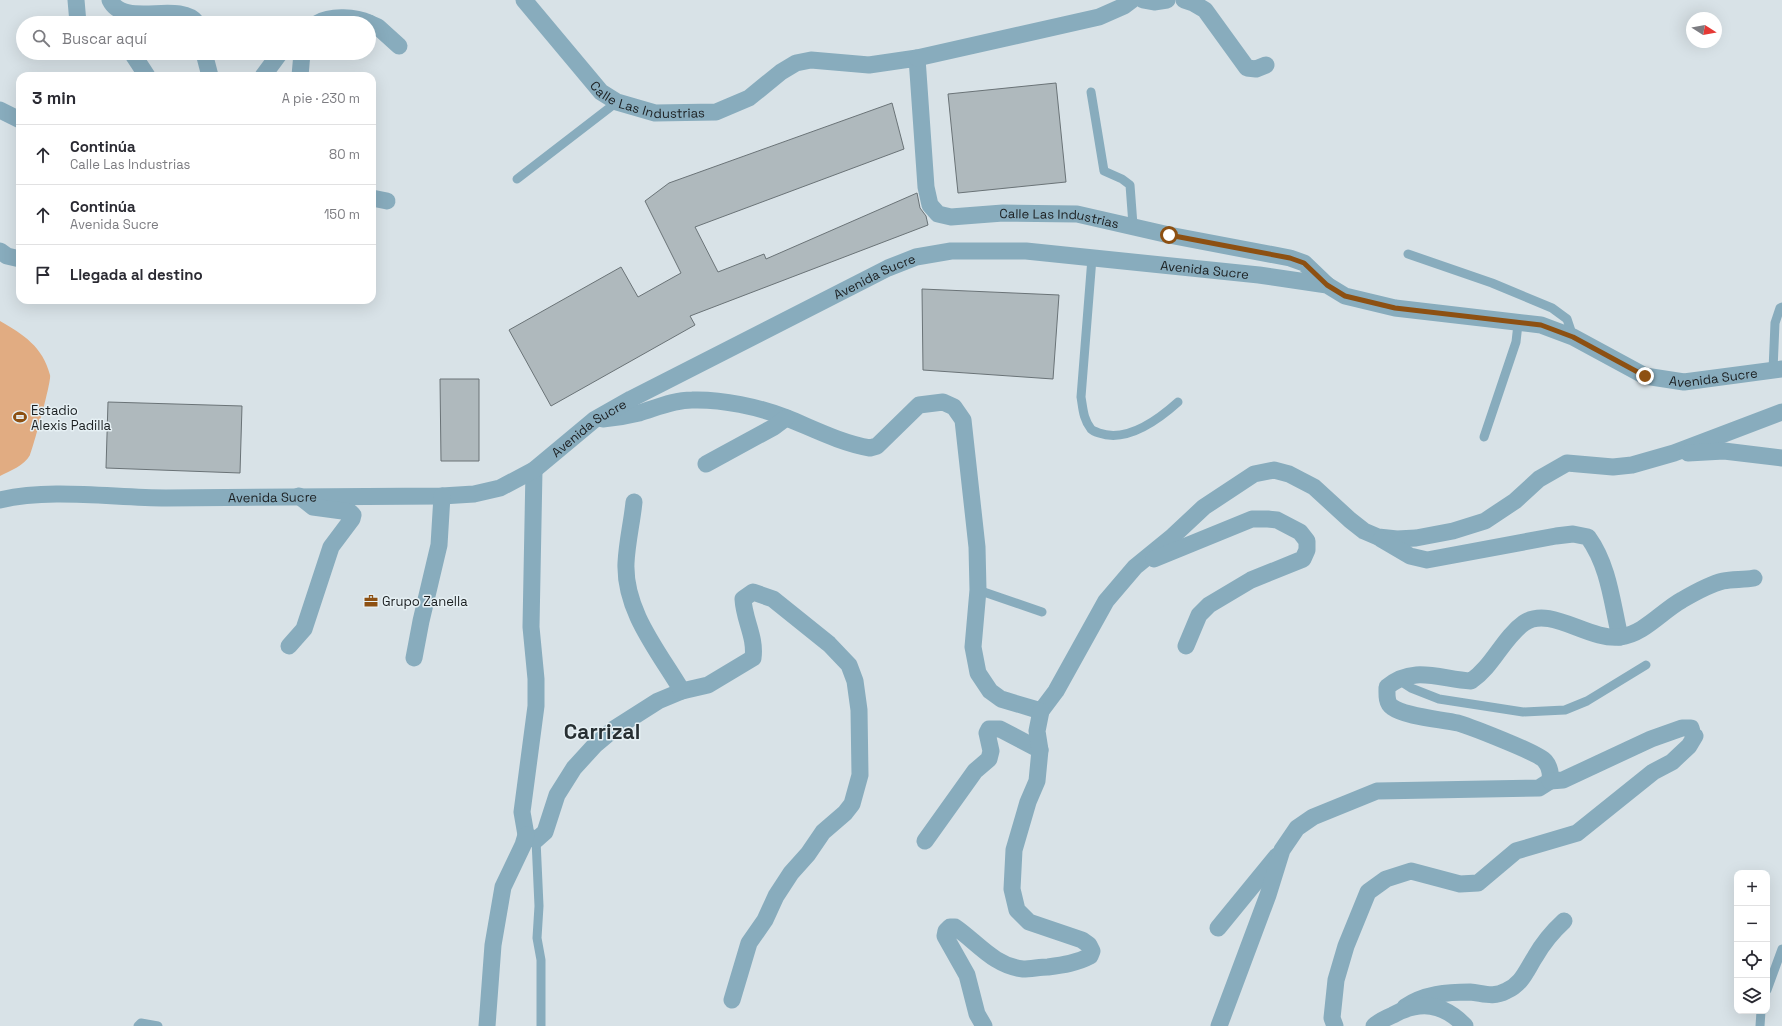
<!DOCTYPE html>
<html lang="es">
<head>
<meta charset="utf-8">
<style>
  :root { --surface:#fff; --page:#f7f7f7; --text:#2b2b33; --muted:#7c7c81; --line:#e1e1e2 }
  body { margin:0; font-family:"Space Grotesk",sans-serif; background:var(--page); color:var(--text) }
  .controls { position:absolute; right:12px; bottom:12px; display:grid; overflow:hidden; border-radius:8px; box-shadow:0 4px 16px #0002 }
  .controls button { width:36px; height:36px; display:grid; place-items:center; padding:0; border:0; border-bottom:1px solid var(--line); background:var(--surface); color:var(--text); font:20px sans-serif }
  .compass { position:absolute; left:1686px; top:12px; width:36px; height:36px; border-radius:50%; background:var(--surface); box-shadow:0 4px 16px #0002; rotate:101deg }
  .stop { position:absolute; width:12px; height:12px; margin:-9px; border:3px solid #8d5012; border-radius:50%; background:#fff }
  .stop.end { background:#8d5012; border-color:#fff; box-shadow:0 1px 4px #0008 }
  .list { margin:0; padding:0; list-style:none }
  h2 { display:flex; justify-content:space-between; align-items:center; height:52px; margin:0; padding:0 16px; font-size:17px }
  h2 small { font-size:13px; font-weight:400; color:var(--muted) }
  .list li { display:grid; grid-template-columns:26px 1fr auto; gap:12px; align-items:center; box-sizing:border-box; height:60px; padding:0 16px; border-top:1px solid var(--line) }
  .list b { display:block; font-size:15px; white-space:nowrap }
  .list p { margin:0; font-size:13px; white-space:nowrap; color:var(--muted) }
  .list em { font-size:13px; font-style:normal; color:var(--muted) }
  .icon { flex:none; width:22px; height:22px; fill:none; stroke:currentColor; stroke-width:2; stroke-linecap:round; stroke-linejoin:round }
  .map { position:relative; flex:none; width:1782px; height:1026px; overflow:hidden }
  .search { position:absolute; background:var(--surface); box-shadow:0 4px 16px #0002; left:16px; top:16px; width:360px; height:44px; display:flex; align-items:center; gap:10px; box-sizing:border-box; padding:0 14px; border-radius:22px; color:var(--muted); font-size:15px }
  .panel { position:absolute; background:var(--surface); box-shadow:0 4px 16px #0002; left:16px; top:72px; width:360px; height:232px; border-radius:12px }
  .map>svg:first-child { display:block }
</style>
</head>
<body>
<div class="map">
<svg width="1782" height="1026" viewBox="0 0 1782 1026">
  <rect width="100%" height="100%" fill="#d8e2e7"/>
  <!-- green -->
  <path fill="#e1ac82" d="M0,321C23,334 43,347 50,375C52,380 33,448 30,455C25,465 10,471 0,476Z"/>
  <!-- building -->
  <g fill="#afb9bd" stroke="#6a7377">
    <path d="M1056,83L1066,182L958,193L948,94Z"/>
    <path d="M892,103L904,149L695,227L718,272L764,254L766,259L917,193L920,208L926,216L928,225L690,316L695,325L551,406L509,330L621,267L638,297L681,273L645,201L669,183Z"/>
    <path d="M922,289L1059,295L1053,379L923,370Z"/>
    <path d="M440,379H479V461H441Z"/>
    <path d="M108,402L242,406L240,473L106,468Z"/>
  </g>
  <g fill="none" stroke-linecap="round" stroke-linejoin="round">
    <!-- service -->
    <g stroke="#88acbd" stroke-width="9">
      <path d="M1091,92L1104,171L1122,179L1130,185L1133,225"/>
      <path d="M517,179L617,102"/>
      <path d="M1408,254L1492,283L1552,308L1567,319L1573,337"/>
      <path d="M1092,258L1081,397C1083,408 1083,419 1091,429C1093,431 1096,432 1099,433C1127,443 1158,420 1178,402"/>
      <path d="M1773,370L1775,323L1780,308L1782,307"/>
      <path d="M1484,437L1516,342L1518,324"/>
      <path d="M978,590L1042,612"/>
      <path d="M1397,679L1411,688L1439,699L1523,712L1565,710L1587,701L1646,665"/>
      <path d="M536,840L539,906L537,938L541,960V1026"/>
      <path d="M1767,990L1782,949"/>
      <path d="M138,1026L141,1023L158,1026"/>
      <path d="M1760,1026L1761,1011"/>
    </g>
    <!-- minor -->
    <g stroke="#88acbd" stroke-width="17">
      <path d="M76,0L78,23"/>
      <path d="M110,0C124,29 180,0 197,23"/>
      <path id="s1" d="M524,0L601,92L617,102L655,113L716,112L749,98L781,72L796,63L811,60L869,65L917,58L926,187L930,205L938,214L951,217L1003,213L1077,214L1169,235L1290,258L1304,263L1327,285"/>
      <path d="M1143,0L1154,2L1167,0"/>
      <path d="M1184,0L1193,3L1205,10L1247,68L1256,69L1266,65"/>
      <path d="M318,23C331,15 356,17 369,23"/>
      <path d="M369,23L378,27L399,46"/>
      <path d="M132,53L147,76"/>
      <path d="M204,53L210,76"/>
      <path d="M917,58L1099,17L1124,6L1132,0"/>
      <path d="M263,76L280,53"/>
      <path d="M300,76L302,53"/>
      <path d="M0,110L20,120"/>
      <path d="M372,198L387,201"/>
      <path d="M0,251L7,256L20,259"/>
      <path d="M603,419C615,418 627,416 639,413C656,408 673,400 692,400C722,399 759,407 787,418C814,429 841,443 870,448L877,446L919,405L943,402L954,407L963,420L977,547L978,590L973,647L978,673L990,691L1001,699L1041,711L1056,691L1106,601L1135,567L1173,536L1204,507L1254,474L1274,470L1289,474L1314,487L1350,520L1364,531L1378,537L1397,539L1416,538L1453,531L1485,521L1515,501L1539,479L1567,463L1613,467L1632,465L1674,453L1782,412"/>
      <path d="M1688,453L1724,451L1782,458"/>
      <path d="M706,464L774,427L786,418"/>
      <path d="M534,470L531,627L536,679V706L522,812L526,835L536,840L545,832L557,795L574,768L595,745L614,729L658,701L682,691L708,685L753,658C756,637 744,620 743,599L753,592L773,599L829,644L849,665L855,681L859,710L860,775L852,804L845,813L823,832L808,854L791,873L776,896L765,920L749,943L732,1000"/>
      <path id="s2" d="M0,500C52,488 113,498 166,498C258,497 350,496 442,496L474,494L500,488L534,470L594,420L631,399L888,268L916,257L951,251H1026L1259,275L1327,285L1345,296L1395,308L1541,325L1573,337L1645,376L1684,382L1782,369"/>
      <path d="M634,502C632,522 627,542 626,563C624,611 659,652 682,691"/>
      <path d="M1381,539L1410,556L1427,560L1556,536L1573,534L1588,537C1609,566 1612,603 1620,637"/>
      <path d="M1154,559L1252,519H1268L1277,520L1300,532L1307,541V550L1303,559L1251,580L1209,605L1199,615L1186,646"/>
      <path d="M289,646L304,629L331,547L352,519L353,515L350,512L313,507L299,496"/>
      <path d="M414,658L421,621L439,545L442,496"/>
      <path d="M925,841L975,771L989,759L991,751L987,733L989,729H1000L1040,750"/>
      <path d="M1218,928L1277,856"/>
      <path d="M1405,1007C1424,994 1447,992 1470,992C1483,993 1493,998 1506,991C1522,984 1526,971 1535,957C1543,943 1552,932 1564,921"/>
      <path d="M487,1026L493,945L503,887L523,845L526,835"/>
      <path d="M984,1026L977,1014L967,975L945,936L946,931L950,927H955C977,942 994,966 1023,969C1031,969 1040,967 1048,967C1063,965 1077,963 1090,956L1092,951L1089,945L1082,940L1029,922L1017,910L1012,889L1014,850L1028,802L1037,781L1040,750L1037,731L1041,711"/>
      <path d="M1219,1026L1268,895L1282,850L1297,828L1313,817L1377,791L1539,788L1550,781C1551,774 1550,767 1545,761C1539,753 1471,727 1458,723C1440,719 1406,717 1392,707C1386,703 1387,694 1387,687C1413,665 1440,679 1471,681C1493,666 1503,638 1524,623C1550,605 1589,641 1620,637C1644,634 1662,611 1682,600C1694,593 1710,584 1723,581C1733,579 1744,580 1754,578"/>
      <path d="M1335,1026L1332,1018L1336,980L1346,946L1368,892L1386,879L1411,871L1460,884L1478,883L1516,851L1577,833L1653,772L1672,762L1689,746L1695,736L1693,735L1691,728H1682L1651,739L1563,780L1550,781"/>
      <path d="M1374,1026C1379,1021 1386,1018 1393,1015C1420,1000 1443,1003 1465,1026"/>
    </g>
  </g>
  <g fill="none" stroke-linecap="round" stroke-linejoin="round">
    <!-- route -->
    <path stroke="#8d5012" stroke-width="5" d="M1169,235L1290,258L1304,263L1327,285L1345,296L1395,308L1541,325L1573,337L1645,376"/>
  </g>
  <!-- icons -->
  <defs>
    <g id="stadium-bare" transform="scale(1.08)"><path d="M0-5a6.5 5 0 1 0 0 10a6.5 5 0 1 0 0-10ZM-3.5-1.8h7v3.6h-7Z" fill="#8d5012" stroke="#e6f0f4" stroke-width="2.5" paint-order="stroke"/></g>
    <g id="office-bare" transform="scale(1.08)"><path d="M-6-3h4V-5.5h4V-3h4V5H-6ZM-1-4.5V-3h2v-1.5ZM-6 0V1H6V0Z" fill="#8d5012" stroke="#e6f0f4" stroke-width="2.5" paint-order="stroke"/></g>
  </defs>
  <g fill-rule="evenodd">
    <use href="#stadium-bare" x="20" y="417"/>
    <use href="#office-bare" x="371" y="601"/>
  </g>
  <g text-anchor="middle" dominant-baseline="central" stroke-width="3" stroke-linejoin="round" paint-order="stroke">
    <!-- street labels -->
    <g font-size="13" fill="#1b1f21" stroke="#e6f0f4">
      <text stroke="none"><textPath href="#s1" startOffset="168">Calle Las Industrias</textPath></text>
      <text stroke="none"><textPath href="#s1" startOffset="738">Calle Las Industrias</textPath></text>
      <text stroke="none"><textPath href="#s2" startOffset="1269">Avenida Sucre</textPath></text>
      <text stroke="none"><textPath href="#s2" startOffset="933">Avenida Sucre</textPath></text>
      <text stroke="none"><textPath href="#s2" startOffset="1797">Avenida Sucre</textPath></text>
      <text stroke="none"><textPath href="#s2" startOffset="609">Avenida Sucre</textPath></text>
      <text stroke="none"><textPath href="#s2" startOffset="273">Avenida Sucre</textPath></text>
    </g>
    <!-- poi labels -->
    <g font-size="13" fill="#1b1f21" stroke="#e6f0f4" text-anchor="start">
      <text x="31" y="410">Estadio<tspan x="31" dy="15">Alexis Padilla</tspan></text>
      <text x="382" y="601">Grupo Zanella</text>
    </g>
    <!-- town labels -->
    <g font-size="21" font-weight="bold" fill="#272f32" stroke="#e6f0f4">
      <text x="602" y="731">Carrizal</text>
    </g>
  </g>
</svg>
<div class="controls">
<button>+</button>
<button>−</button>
<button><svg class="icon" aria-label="locate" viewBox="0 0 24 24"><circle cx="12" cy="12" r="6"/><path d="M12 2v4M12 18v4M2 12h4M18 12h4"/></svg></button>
<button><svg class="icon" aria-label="layers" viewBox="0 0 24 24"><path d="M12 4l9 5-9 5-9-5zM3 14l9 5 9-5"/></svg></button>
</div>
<svg class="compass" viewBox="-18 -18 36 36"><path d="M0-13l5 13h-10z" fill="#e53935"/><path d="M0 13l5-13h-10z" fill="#7c7c81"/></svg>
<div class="stop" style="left:1169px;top:235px"></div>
<div class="stop end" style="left:1645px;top:376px"></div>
<div class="search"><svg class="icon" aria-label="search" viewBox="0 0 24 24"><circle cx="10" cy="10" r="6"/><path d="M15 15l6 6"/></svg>Buscar aquí</div>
<section class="panel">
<h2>3 min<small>A pie · 230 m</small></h2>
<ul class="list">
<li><svg class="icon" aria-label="ahead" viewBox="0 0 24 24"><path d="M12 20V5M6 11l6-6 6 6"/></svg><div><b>Continúa</b><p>Calle Las Industrias</p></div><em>80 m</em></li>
<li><svg class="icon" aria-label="ahead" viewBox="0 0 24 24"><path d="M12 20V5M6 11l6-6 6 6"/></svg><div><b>Continúa</b><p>Avenida Sucre</p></div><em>150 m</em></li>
<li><svg class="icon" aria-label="arrive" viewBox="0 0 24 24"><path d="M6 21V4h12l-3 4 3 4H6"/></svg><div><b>Llegada al destino</b></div></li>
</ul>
</section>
</div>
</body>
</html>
